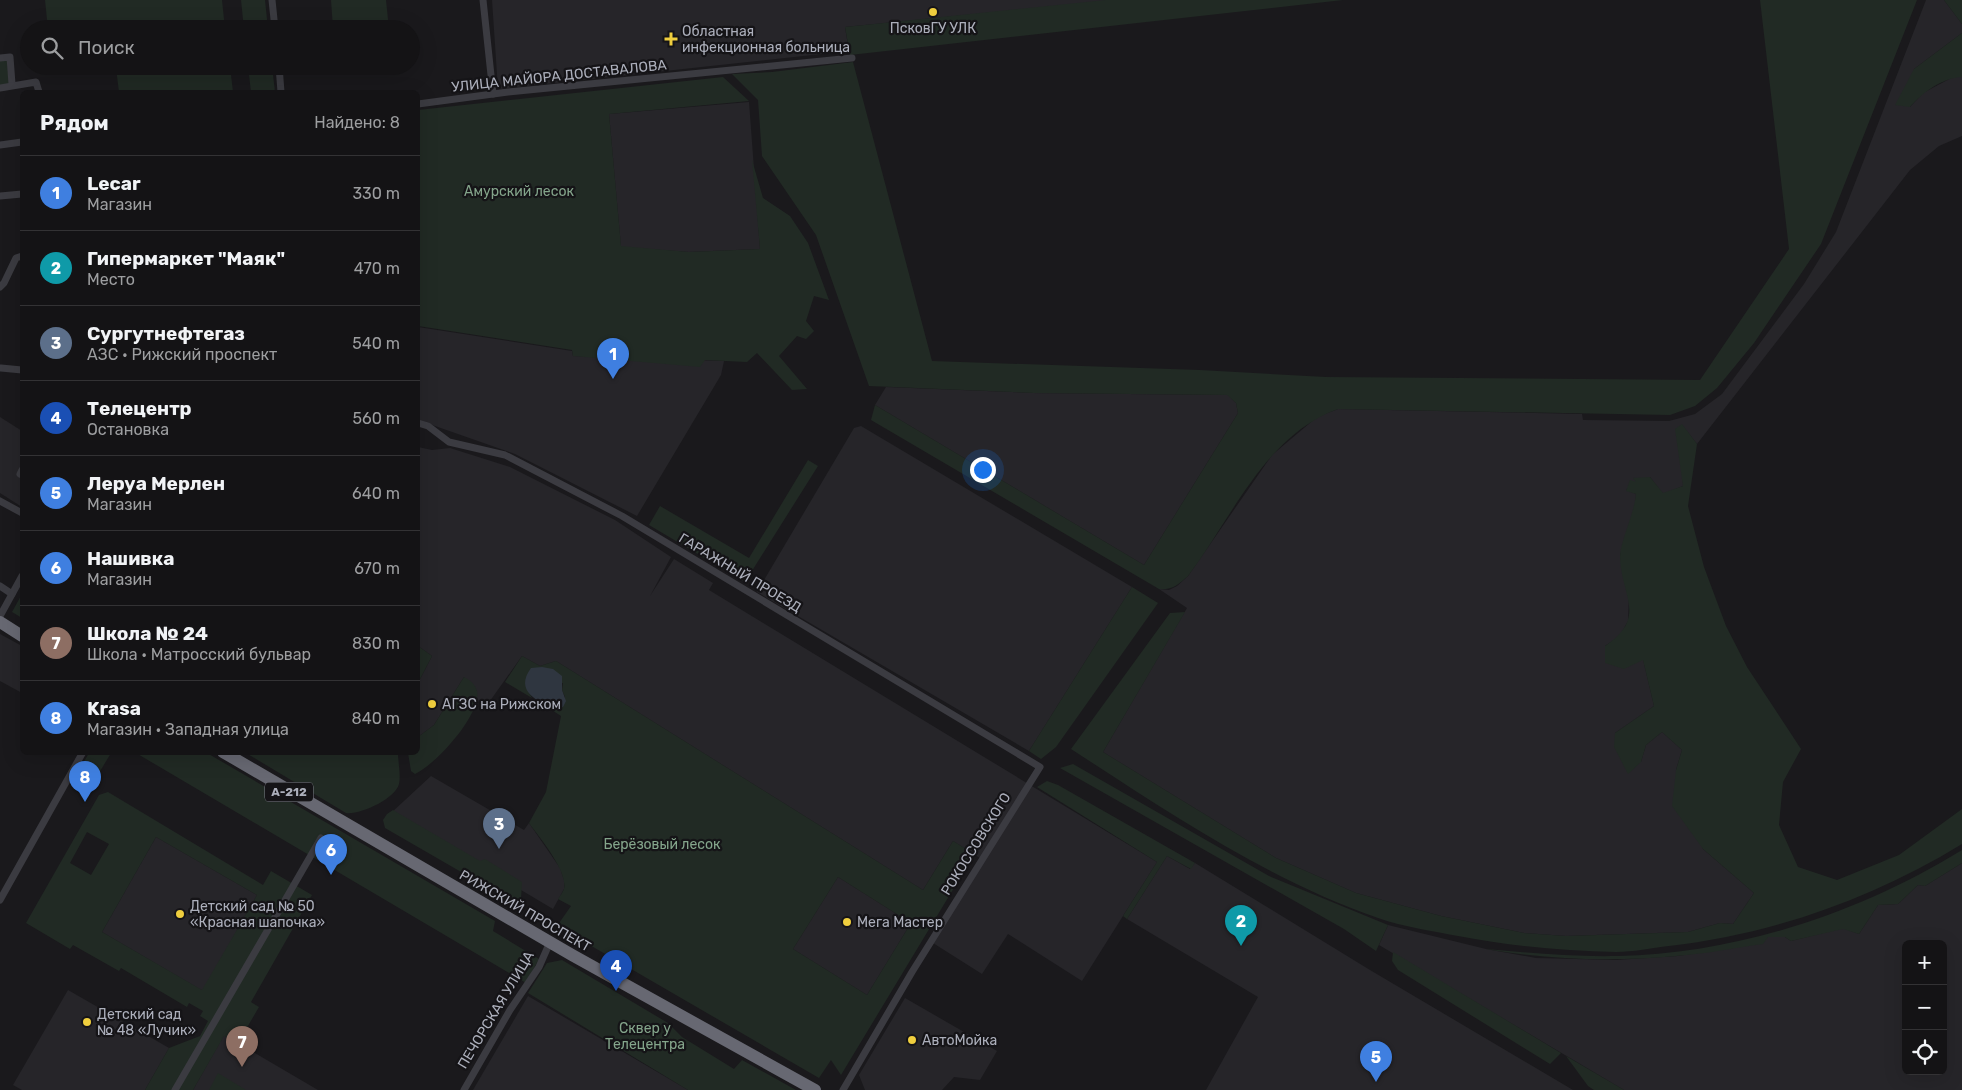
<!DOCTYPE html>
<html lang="ru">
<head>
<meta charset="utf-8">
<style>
  :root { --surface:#141315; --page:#212022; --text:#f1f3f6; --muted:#9d9ea0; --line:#333234; --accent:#0f766e }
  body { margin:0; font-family:Rubik,sans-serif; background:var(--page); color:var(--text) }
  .controls { position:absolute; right:15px; bottom:15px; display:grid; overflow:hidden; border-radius:8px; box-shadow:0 5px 20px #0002 }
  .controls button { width:45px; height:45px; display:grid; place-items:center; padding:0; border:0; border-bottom:1px solid var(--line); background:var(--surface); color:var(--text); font:25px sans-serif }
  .you { position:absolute; left:982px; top:469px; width:18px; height:18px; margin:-12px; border:4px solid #fff; border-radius:50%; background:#1a73e8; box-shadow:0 0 0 8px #1a73e833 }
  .badge { display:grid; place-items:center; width:32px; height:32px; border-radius:50%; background:var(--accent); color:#fff; font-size:16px; font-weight:700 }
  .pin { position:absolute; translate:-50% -41px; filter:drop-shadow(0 1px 2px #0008) }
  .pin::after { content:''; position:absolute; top:26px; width:18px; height:15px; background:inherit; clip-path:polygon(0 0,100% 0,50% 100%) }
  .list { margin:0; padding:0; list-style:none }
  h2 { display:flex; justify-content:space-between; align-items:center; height:65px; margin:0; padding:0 20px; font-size:21px }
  h2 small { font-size:16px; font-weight:400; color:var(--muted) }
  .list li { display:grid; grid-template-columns:32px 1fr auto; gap:15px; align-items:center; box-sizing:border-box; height:75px; padding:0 20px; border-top:1px solid var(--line) }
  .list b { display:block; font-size:19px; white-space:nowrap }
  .list p { margin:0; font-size:16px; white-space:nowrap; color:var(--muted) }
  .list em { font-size:16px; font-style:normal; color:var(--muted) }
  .icon { flex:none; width:28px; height:28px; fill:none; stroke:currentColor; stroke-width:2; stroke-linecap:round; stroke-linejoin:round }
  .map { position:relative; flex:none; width:1962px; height:1090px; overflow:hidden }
  .search { position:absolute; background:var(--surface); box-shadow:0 5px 20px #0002; left:20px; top:20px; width:400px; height:55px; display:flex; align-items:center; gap:12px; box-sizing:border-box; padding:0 18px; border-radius:28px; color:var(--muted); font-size:19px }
  .panel { position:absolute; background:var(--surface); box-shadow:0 5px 20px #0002; left:20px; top:90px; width:400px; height:665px; border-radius:8px }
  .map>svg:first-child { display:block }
</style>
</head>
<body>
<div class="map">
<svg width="1962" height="1090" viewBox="0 0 1962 1090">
  <rect width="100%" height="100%" fill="#1a191c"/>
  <!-- built -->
  <g fill="#262529" fill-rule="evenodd">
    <path d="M492,0H1106V1L845,27L849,51L498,89Z"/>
    <path d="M1926,0H1944L1962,24V33L1914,69L1910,107L1923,93L1953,77H1962V136L1939,146L1910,170L1697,444L1682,425L1683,486L1663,494L1650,477L1626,490L1636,494L1635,510L1620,555L1629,597L1628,621L1620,636L1605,646L1643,659L1654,706L1615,733L1641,762L1646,745L1662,732L1682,750L1676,770L1703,849L1754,893L1733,924L1720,923L1688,932L1566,936L1524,933L1441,916L1356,893L1276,858L1103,752L1187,608L1159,589L1169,590L1177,586L1188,576L1272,455L1317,417L1338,409L1582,414L1583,420L1669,421L1695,414L1722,394L1804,284L1836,232Z"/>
    <path d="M749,102L760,249L689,252L621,247L609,114Z"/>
    <path d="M418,327L572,351L573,356L724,361L721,375L637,516L515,454L418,420Z"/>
    <path d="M886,387L1034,393L1228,395L1236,403L1238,413L1144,565L875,405Z"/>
    <path d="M0,417L22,431V507L0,493Z"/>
    <path d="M861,426L1132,587L1029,751L757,592L854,428Z"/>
    <path d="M418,447L432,450L450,448L510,467L615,520L671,557L650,596L674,559L713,583L709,590L1157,862L1082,981L1008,934L982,974L933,943L983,860L953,841L923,890L556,661L540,666L522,656L485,708L476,699L477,691L464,677L434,725L418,737V683L432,656L418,646Z"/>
    <path d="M0,634L22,646V693L0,681Z"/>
    <path d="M431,776L524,830L529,823L560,868L564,880V889L553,909L391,813Z"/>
    <path d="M156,837L257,895L203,991L102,932Z"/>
    <path d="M1167,856L1190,869L1195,863L1370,970L1573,1090H1206L1258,997L1127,919Z"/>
    <path d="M1962,863V1090H1624L1379,945L1388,925L1486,949L1536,958L1616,960L1677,956L1712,951L1768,937H1785L1791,941L1843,928L1859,934L1878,905L1898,904L1918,885L1925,886ZM1906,944H1943V1071H1906Z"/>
    <path d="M838,877L911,923L867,995L793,949Z"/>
    <path d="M68,990L169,1048L145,1090H22L13,1085Z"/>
    <path d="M528,996L688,1090H473Z"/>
    <path d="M905,998L997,1051L980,1080L954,1077L942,1090H865L859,1075Z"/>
    <path d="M224,1035L318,1090H193Z"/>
  </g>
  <!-- green -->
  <g fill="#212a24" fill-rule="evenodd">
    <path d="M45,0H222L225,29H48Z"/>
    <path d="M241,0H265L268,29H244Z"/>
    <path d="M331,0H386L389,29H333Z"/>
    <path d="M1106,0H1343L850,55L845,27Z"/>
    <path d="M1760,0H1917L1821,244L1754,343L1717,388L1695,406L1670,415L1338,409C1265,435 1232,518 1188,576C1178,585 1172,590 1159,589L871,420L875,405L1144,565L1238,413L1236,403L1227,395L1034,393L869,386L816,235L762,156L758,100L732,74L772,72L853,62L932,361L1200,370L1326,377L1700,380L1789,249Z"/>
    <path d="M1944,0H1962V24Z"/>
    <path d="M1962,33V77C1942,78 1923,92 1910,107L1895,105L1914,69Z"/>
    <path d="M7,60L10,85L0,86V61Z"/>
    <path d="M52,66H230L233,92H119L116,68L53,73Z"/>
    <path d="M248,66H272L275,92H251Z"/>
    <path d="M723,77L749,101L609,114L621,246L689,252L760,249L752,160L763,198L790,216L808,243L829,300L814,296L806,321L814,331L806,339L797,336L779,356L807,389L792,390L757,353L747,362L705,360L700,367L573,356L572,350L418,326V110Z"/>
    <path d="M1682,424L1697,444L1688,506L1704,567L1726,626L1747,667L1801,749L1783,782L1779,825L1798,867L1837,880L1899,855L1962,809V844C1872,899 1773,934 1669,946C1652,948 1633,952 1616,952C1563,951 1510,946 1458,936C1432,931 1404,927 1378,918C1268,880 1168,812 1071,749L1170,613L1185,612L1103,752L1276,858L1356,893L1441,916L1524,933L1566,936L1688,932L1720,923L1733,924L1754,893L1703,849L1672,806L1676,770L1682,750L1662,732L1646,745L1641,762L1628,774L1614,747L1615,733L1654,706L1643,660L1624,669L1605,663V646C1648,617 1621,596 1620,557C1620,542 1634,515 1636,494L1626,491L1630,480L1636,482L1633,478L1650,477L1663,493L1683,486L1675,429Z"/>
    <path d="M808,460L818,466L745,582L649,525L660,506L749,558Z"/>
    <path d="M1132,587L1158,603L1056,747L1041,759L1029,751Z"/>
    <path d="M22,594V618L12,612Z"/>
    <path d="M418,646L432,656L418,683Z"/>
    <path d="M522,656L540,666L556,661L923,890L953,841L971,852L972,858L841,1075L831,1060L819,1078L557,926L571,906L558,899C560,896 563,892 564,889C568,871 539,837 529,823L546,792L561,716L541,703L557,709L565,697L562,690L563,683L528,691L532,698L505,682ZM838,877L911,923L867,995L793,949Z"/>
    <path d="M464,677C470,680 475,684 477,691C482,714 435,765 415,774L411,771L408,753L418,752V737L434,725Z"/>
    <path d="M89,753H111L96,778L83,771L82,765Z"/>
    <path d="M136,753H207L495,921L493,931L539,959L526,983Z"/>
    <path d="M246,753H398C398,762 401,775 399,784C395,799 360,815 346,813Z"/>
    <path d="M1073,764L1269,876L1388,925L1376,951L1344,929L1060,768Z"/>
    <path d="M1047,781L1058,785L1195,863L1191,869L1167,856L1127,919L1123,916L1157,862L1037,787Z"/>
    <path d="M108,792L263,885L271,871L312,895L251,1002L259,1007L238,1043L224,1036L193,1090H145L169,1048L200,1036L208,1021L200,1016L203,1011L189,1003L187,1007L121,968L119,971L73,945L70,949L26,923L99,795ZM87,832L109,844L91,875L70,863ZM156,837L257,895L202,990L102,932Z"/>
    <path d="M393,810L480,861L485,859L522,882L521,899L513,902L385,828L383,820L387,814Z"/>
    <path d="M1962,850V863L1925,886L1918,885L1898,904L1878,905L1859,934L1843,929L1791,941L1785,937H1768L1763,944C1734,948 1705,954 1676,956C1612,962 1549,960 1486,949C1530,953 1574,957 1618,956C1736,954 1862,912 1962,850Z"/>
    <path d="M1393,952L1561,1053L1550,1064L1398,970L1392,961Z"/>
    <path d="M562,960L668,1023L682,1037L734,1069L742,1060L796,1090H688L528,993L547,963Z"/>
    <path d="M1566,1056L1624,1090H1594L1588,1086Z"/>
    <path d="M218,1073L246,1090H209Z"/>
  </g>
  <!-- water -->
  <path fill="#2f3640" d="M542,667L553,669L562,676V690L566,701L563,707L557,709C537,702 514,691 531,668Z"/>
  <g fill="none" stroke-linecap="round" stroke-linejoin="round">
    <!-- street -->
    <g stroke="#3b3b41" stroke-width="7">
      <path d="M272,0L275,29"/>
      <path d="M483,0L493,94"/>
      <path d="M0,58L10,57L12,84"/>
      <path d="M279,66L281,92"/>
      <path d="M0,88L36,82L39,92"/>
      <path d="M418,104L508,92L852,58"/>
      <path d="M0,145L22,142"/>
      <path d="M0,196L22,194"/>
      <path d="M0,287L4,283L16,258L22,256"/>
      <path d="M1,368L22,370"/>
      <path d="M418,423L428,426L449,442L505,455L622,516L1040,767L912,972L843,1090"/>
      <path d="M20,474L22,470"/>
      <path d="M0,501L22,513"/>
      <path d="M0,586L12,594"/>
      <path d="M0,616L22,576"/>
      <path d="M0,900L83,752"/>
      <path d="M175,1090L321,838"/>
      <path d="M464,1090L510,1010L539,967L550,942"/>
    </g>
    <!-- highway -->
    <g stroke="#676872" stroke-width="12">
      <path d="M0,622L22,636"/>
      <path d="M223,752L572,955L815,1090"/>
    </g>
  </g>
  <!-- markers -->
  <g fill="#efce3e" stroke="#151417" stroke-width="2">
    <circle cx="933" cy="12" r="5"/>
    <path d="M668.5 31.5h5v5h5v5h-5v5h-5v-5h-5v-5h5z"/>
    <circle cx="432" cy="704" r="5"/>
    <circle cx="180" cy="914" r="5"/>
    <circle cx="847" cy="922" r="5"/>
    <circle cx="87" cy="1022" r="5"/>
    <circle cx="912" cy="1040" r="5"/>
  </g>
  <g text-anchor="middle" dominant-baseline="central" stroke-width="4.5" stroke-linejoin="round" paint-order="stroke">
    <!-- shield labels -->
    <rect fill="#151417" stroke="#7f808a" stroke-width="1" x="265" y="782.5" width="48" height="19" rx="4"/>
    <g font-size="12" font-weight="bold" fill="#acafbb">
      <text x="289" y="792">А-212</text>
    </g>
    <!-- poi labels -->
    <g font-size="14" fill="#acafbb" stroke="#151417" text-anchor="start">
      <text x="933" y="28" text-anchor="middle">ПсковГУ УЛК</text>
      <text x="682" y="31">Областная<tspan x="682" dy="16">инфекционная больница</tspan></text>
      <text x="442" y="704">АГЗС на Рижском</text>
      <text x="190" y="906">Детский сад № 50<tspan x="190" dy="16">«Красная шапочка»</tspan></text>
      <text x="857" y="922">Мега Мастер</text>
      <text x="97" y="1014">Детский сад<tspan x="97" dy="16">№ 48 «Лучик»</tspan></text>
      <text x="922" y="1040">АвтоМойка</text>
    </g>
    <!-- street labels -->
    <g font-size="14" fill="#acafbb" stroke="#151417">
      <text transform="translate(559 76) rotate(-6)">УЛИЦА МАЙОРА ДОСТАВАЛОВА</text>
      <text transform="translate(740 573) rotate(31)">ГАРАЖНЫЙ ПРОЕЗД</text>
      <text transform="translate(976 844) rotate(-58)">РОКОССОВСКОГО</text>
      <text transform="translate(525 911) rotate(30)">РИЖСКИЙ ПРОСПЕКТ</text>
      <text transform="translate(496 1010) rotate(-59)">ПЕЧОРСКАЯ УЛИЦА</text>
    </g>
    <!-- park labels -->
    <g font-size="14" fill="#84a58b" stroke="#151417">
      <text x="519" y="191">Амурский лесок</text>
      <text x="662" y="844">Берёзовый лесок</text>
      <text x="645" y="1028">Сквер у<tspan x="645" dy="16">Телецентра</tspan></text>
    </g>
  </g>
</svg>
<div class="controls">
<button>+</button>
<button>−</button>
<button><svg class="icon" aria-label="locate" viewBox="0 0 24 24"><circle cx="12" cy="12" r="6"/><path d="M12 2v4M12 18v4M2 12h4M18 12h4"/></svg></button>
</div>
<div class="you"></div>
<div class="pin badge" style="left:613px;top:379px;background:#3f7fe0">1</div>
<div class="pin badge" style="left:1241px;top:946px;background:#0f9aa8">2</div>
<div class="pin badge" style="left:499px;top:849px;background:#5c6f8a">3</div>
<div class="pin badge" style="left:616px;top:991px;background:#1a4fb4">4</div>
<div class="pin badge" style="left:1376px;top:1082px;background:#3f7fe0">5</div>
<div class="pin badge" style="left:331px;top:875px;background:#3f7fe0">6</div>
<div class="pin badge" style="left:242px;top:1067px;background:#8d6e63">7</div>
<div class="pin badge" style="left:85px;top:802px;background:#3f7fe0">8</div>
<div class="search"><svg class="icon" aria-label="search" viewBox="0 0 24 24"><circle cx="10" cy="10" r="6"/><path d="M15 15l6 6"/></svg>Поиск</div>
<section class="panel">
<h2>Рядом<small>Найдено: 8</small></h2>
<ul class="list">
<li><span class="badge" style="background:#3f7fe0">1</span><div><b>Lecar</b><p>Магазин</p></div><em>330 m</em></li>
<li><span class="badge" style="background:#0f9aa8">2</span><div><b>Гипермаркет &quot;Маяк&quot;</b><p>Место</p></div><em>470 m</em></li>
<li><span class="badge" style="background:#5c6f8a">3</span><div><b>Сургутнефтегаз</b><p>АЗС · Рижский проспект</p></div><em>540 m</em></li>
<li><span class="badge" style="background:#1a4fb4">4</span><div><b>Телецентр</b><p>Остановка</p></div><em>560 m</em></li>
<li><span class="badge" style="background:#3f7fe0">5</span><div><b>Леруа Мерлен</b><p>Магазин</p></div><em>640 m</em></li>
<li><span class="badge" style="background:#3f7fe0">6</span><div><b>Нашивка</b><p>Магазин</p></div><em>670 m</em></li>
<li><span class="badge" style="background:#8d6e63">7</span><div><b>Школа № 24</b><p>Школа · Матросский бульвар</p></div><em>830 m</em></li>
<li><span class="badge" style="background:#3f7fe0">8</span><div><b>Krasa</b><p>Магазин · Западная улица</p></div><em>840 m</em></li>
</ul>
</section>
</div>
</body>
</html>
